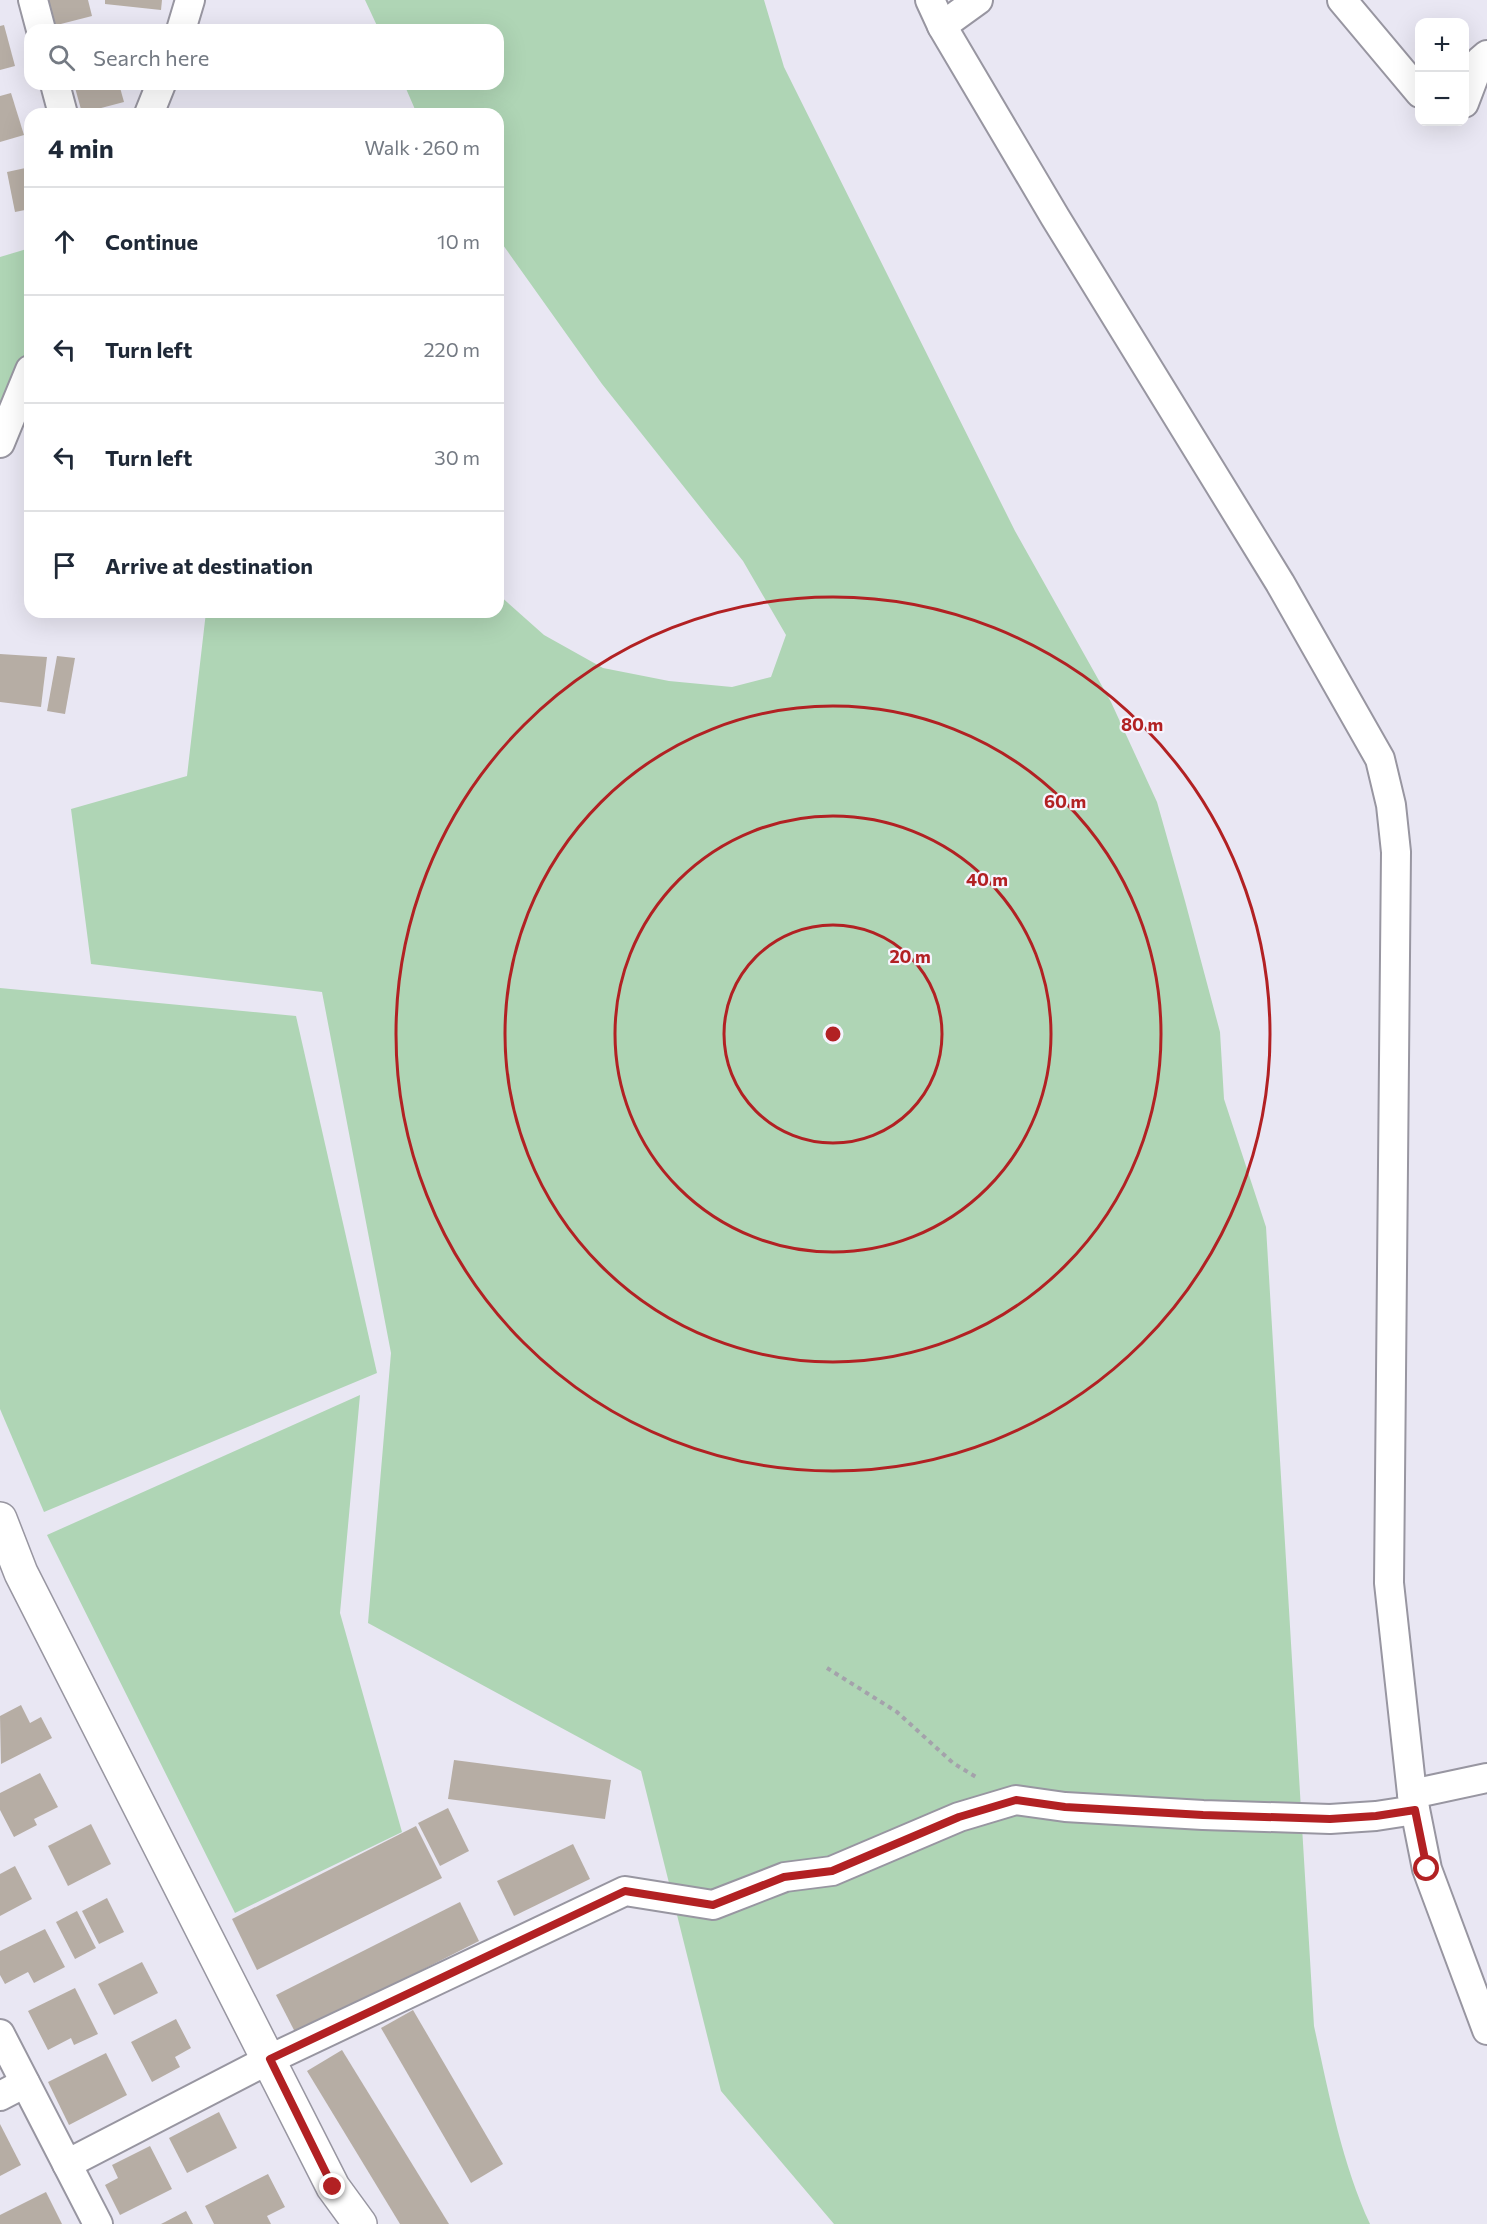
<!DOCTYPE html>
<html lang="en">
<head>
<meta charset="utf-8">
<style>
  :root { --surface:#fff; --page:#f2f2f3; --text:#1f2937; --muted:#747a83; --line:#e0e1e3 }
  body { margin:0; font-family:Commissioner,sans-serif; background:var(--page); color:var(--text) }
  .controls { position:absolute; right:18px; top:18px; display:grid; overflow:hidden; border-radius:12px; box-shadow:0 6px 24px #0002 }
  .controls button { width:54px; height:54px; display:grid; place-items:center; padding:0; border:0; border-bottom:2px solid var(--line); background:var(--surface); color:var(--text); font:30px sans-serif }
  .stop { position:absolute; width:18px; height:18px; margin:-14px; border:4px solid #b22123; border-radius:50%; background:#fff }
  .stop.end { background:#b22123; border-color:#fff; box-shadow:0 2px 6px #0008 }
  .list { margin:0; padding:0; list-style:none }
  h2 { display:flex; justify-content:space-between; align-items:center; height:78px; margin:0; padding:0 24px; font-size:26px }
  h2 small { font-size:20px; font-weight:400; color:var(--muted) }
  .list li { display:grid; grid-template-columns:39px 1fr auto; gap:18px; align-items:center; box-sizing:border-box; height:108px; padding:0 24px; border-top:2px solid var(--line) }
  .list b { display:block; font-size:22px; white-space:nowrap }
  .list em { font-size:20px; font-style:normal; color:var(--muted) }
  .icon { flex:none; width:33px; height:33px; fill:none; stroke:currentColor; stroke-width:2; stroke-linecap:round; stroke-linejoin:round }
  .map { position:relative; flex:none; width:1487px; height:2224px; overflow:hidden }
  .search { position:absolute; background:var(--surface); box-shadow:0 6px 24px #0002; left:24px; top:24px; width:480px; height:66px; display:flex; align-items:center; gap:15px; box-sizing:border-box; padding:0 21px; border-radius:18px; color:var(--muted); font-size:22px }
  .panel { position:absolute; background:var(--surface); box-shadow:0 6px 24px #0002; left:24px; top:108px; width:480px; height:510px; border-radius:18px }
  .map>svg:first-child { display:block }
</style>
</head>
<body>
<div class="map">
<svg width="1487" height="2224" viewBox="0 0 1487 2224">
  <rect width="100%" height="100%" fill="#e9e7f3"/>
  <!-- green -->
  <g fill="#afd5b5">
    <path d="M365,0H764L784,67L1015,531L1111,702L1157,802L1185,901L1220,1032L1224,1099L1266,1227L1314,2026C1328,2090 1342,2164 1370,2224H834L721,2091L641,1771L368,1623L391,1353L322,992L91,964L71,809L187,776L206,612H498V594L544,635L603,668L669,681L732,687L771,677L786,635L743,561L602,384L498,238V114H417L404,84H498V30H379Z"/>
    <path d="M30,248V347L0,425V257Z"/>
    <path d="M0,988L296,1016L377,1373L44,1512L0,1409Z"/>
    <path d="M360,1395L340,1613L402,1832L235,1913L47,1535Z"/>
  </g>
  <!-- building -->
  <g fill="#b6ada4">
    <path d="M46,0H88L92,16L53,26Z"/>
    <path d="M105,0H162L161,10L105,4Z"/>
    <path d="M4,25L15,66L0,70V26Z"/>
    <path d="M74,84H119L124,102L82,113Z"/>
    <path d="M11,93L24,135L0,142V96Z"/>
    <path d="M30,167V209L15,212L7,172Z"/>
    <path d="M0,654L47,657L41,707L0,702Z"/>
    <path d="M57,656L75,658L65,714L47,711Z"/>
    <path d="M21,1705L30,1723L41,1717L52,1738L1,1764L0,1716Z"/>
    <path d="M454,1760L611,1780L605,1819L448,1799Z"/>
    <path d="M40,1773L58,1807L34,1819L37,1825L14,1837L0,1810V1793Z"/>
    <path d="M448,1808L469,1851L440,1866L418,1823Z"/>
    <path d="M91,1824L111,1864L68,1886L48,1846Z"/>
    <path d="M416,1826L442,1878L257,1970L232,1919Z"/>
    <path d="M573,1844L590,1879L514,1916L497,1881Z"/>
    <path d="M15,1866L32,1899L0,1916V1874Z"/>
    <path d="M107,1898L124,1932L99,1944L82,1911Z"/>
    <path d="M460,1902L479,1941L296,2034L276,1995Z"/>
    <path d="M77,1911L96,1948L75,1959L56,1922Z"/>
    <path d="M45,1929L65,1967L34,1983L28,1972L5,1984L0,1975V1951Z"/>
    <path d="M142,1962L158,1993L114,2015L98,1984Z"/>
    <path d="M75,1988L98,2034L74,2045L71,2038L48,2050L28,2011Z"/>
    <path d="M413,2010L503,2164L471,2183L381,2028Z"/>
    <path d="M176,2019L191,2048L175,2057L180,2067L152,2082L131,2042Z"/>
    <path d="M342,2050L449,2224H400L307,2071Z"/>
    <path d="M106,2053L127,2095L69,2125L48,2082Z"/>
    <path d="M219,2112L237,2148L187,2173L169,2138Z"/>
    <path d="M0,2124L21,2165L0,2176Z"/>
    <path d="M150,2146L172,2189L120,2215L105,2185L118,2178L112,2165Z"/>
    <path d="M268,2174L285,2207L267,2216L271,2224H214L205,2206Z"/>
    <path d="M46,2192L62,2224H0V2215Z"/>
    <path d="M186,2211L193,2224H161L165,2222Z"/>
  </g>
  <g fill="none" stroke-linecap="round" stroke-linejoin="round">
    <!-- minor casing -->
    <g stroke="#9896a1" stroke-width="32">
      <g id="minor">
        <path d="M33,0L41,30"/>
        <path d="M930,0L942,26L1055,217L1280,583L1380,759L1391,805L1396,852L1389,1583L1412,1794L1427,1869L1487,2030"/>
        <path d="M1342,0L1420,93"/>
        <path d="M942,26L978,0"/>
        <path d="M181,30L190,0"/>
        <path d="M55,84L63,114"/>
        <path d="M1464,103L1480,61L1487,55"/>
        <path d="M149,114L161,84"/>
        <path d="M0,443L30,370"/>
        <path d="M1412,1794L1487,1778"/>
        <path d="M0,2034L98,2224"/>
        <path d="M0,2096L25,2083"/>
        <path d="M67,2164L270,2059L625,1891L713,1905L785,1877L832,1871L959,1817L1016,1800L1065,1807L1203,1815L1330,1819L1376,1816L1415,1810"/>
      </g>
    </g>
    <!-- tertiary casing -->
    <g stroke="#9896a1" stroke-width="36">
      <path id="tertiary" d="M0,1519L21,1573L333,2187L360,2224"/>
    </g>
    <!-- path -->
    <path stroke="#a4a2ab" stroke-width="4" stroke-dasharray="4.5 4.5" stroke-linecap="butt" d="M827,1668L897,1712L953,1763L976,1777"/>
    <!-- minor -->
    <use href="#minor" stroke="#fff" stroke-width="28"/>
    <!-- tertiary -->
    <use href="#tertiary" stroke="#fff" stroke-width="33"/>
  </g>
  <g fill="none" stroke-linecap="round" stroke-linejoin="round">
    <!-- route -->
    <path stroke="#b22123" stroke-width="8" d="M333,2187L270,2059L625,1891L713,1905L784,1877L832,1871L959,1817L1016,1800L1065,1807L1203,1815L1330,1819L1376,1816L1415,1810L1427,1869"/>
  </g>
  <!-- distance rings -->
  <g fill="none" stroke="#b22123" stroke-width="3">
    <circle cx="833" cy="1034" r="109"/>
    <circle cx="833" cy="1034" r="218"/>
    <circle cx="833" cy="1034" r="328"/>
    <circle cx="833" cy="1034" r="437"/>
  </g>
  <circle cx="833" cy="1034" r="9" fill="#b22123" stroke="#f6f4fe" stroke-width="3"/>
  <g font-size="18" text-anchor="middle" font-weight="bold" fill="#b22123" stroke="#f6f4fe" stroke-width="4.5" stroke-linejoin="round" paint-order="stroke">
    <text x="1142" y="731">80 m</text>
    <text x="1065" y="808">60 m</text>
    <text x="987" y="886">40 m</text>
    <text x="910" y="963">20 m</text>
  </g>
</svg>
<div class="controls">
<button>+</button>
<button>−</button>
</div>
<div class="stop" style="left:1427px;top:1869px"></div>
<div class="stop end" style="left:333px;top:2187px"></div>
<div class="search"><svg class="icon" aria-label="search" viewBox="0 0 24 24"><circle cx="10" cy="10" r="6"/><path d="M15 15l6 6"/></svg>Search here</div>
<section class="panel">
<h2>4 min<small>Walk · 260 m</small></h2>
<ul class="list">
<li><svg class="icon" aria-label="ahead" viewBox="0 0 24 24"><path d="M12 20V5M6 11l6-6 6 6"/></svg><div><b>Continue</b></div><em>10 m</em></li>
<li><svg class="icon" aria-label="left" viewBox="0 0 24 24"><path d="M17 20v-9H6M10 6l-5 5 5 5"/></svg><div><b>Turn left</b></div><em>220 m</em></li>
<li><svg class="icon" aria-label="left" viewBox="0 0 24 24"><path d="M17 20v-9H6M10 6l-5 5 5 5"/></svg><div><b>Turn left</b></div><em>30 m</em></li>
<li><svg class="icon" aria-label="arrive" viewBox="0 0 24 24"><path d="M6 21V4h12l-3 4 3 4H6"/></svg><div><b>Arrive at destination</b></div></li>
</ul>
</section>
</div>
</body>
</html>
